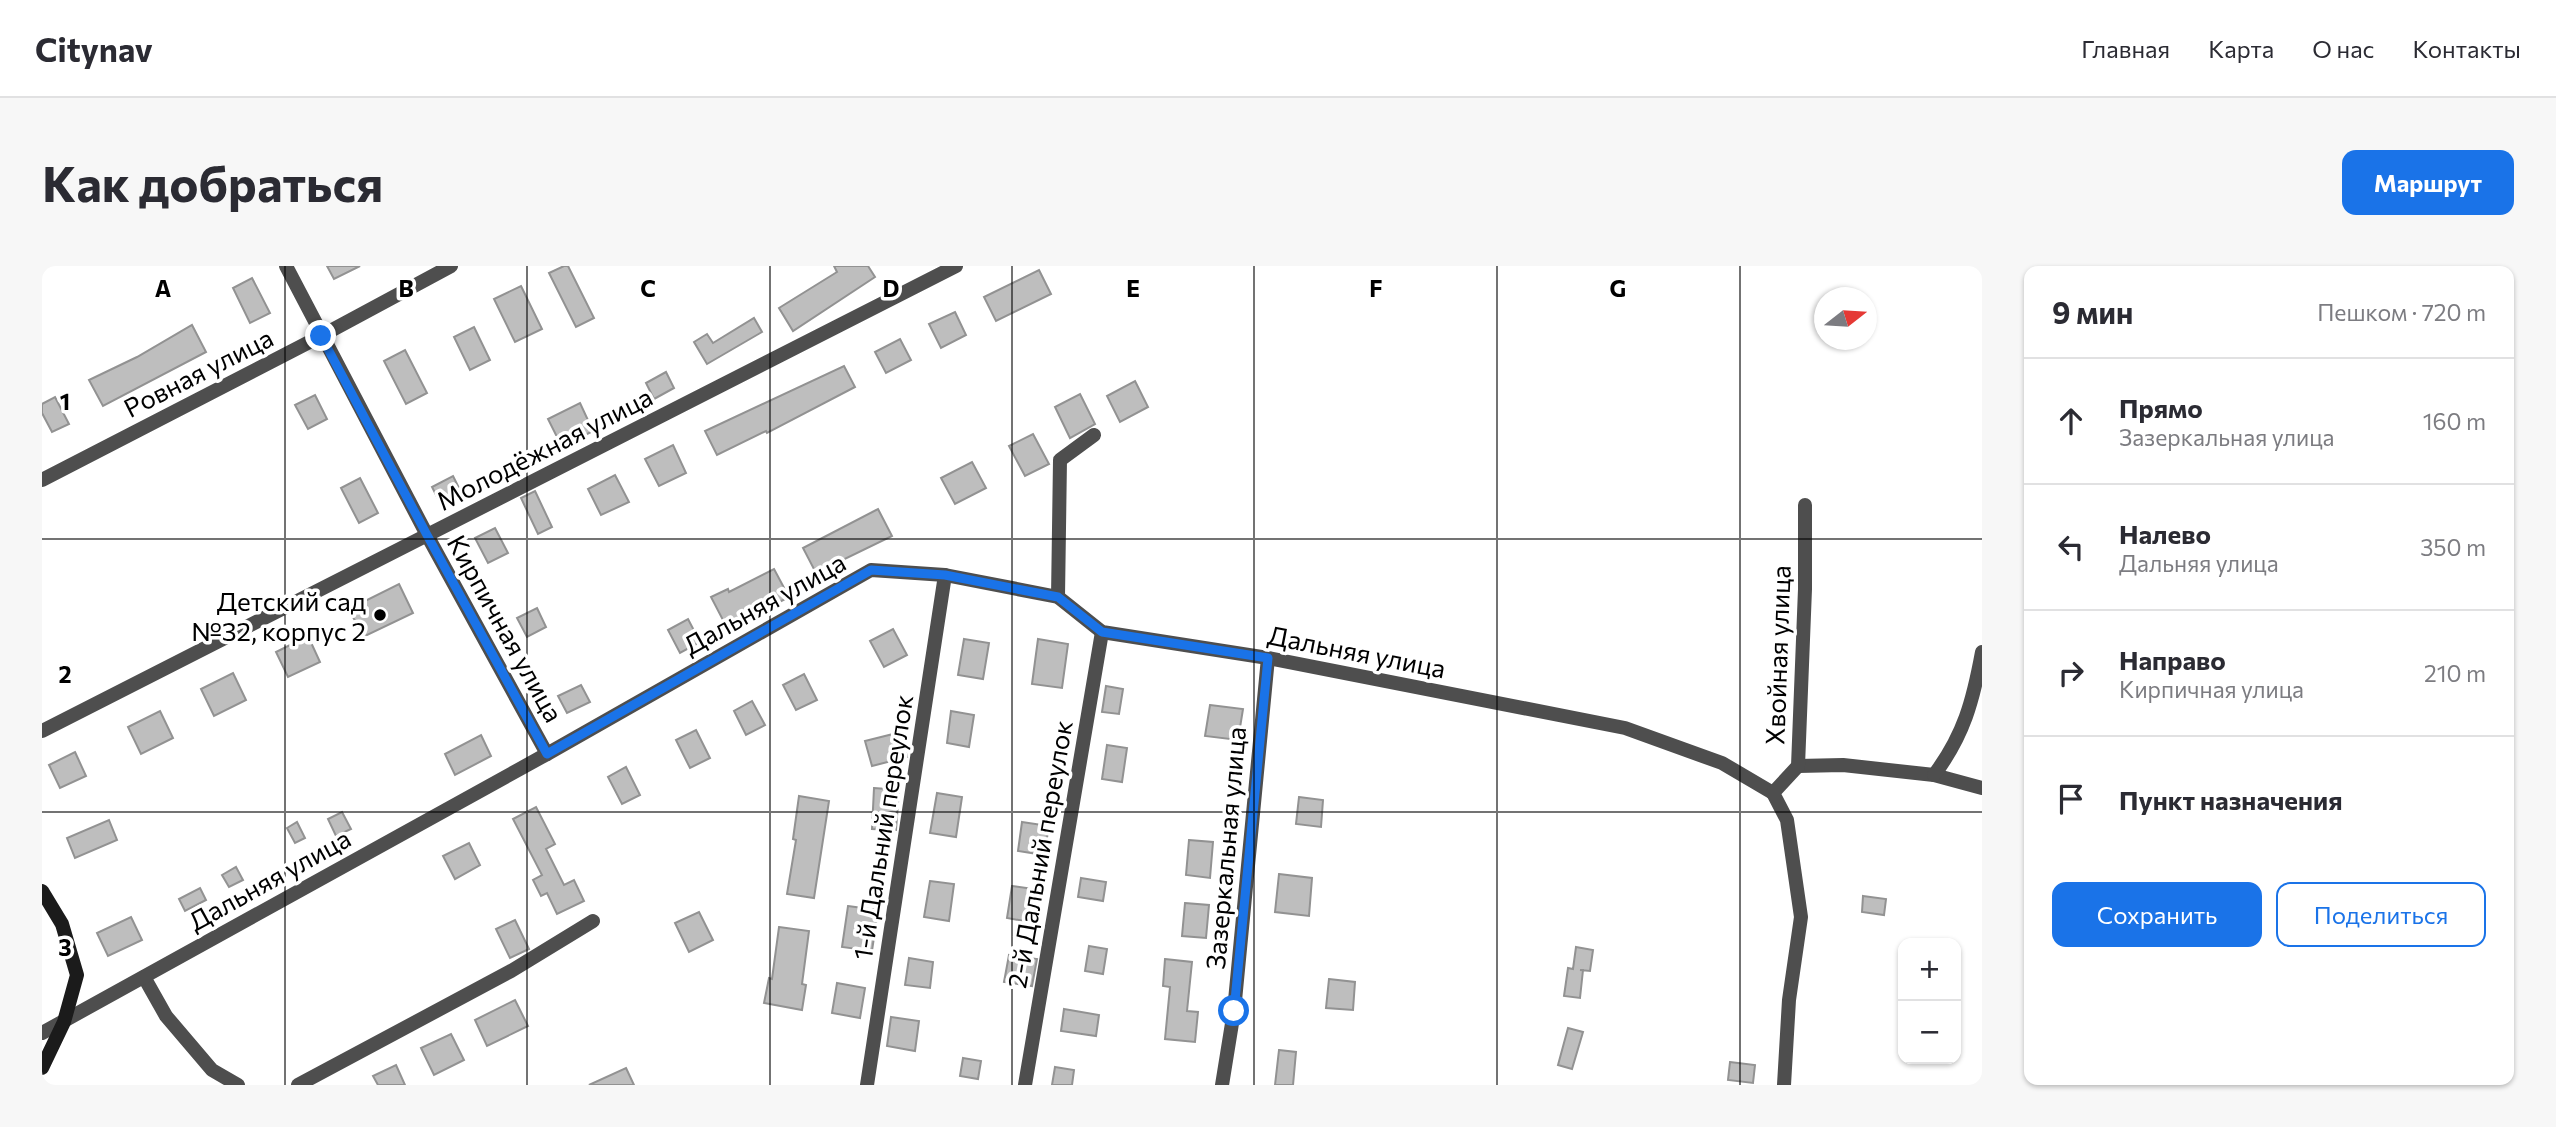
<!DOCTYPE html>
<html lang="ru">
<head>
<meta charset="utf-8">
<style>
  :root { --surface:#fff; --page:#f7f7f7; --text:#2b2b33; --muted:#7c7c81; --line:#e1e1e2; --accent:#1a73e8 }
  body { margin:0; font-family:Commissioner,sans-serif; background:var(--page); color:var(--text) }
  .controls { position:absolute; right:21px; bottom:21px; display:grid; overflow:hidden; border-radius:14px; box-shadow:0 2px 5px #0004 }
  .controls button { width:63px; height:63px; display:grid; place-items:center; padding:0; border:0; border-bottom:2px solid var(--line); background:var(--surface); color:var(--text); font:35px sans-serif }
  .compass { position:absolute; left:1772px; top:21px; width:63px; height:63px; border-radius:50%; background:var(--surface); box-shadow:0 2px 5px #0004; rotate:73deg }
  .stop { position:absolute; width:21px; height:21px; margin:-16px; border:5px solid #1a73e8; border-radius:50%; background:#fff }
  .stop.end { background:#1a73e8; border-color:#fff; box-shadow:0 2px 7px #0008 }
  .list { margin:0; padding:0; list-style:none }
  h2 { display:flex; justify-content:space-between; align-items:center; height:91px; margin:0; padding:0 28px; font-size:30px }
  h2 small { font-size:23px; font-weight:400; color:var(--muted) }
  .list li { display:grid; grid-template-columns:46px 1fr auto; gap:21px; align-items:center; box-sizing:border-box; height:126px; padding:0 28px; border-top:2px solid var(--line) }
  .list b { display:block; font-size:26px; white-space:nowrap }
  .list p { margin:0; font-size:23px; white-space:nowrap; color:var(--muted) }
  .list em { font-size:23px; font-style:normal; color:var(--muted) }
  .actions { display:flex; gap:14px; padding:21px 28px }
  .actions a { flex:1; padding:16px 0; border:2px solid var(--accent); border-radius:14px; text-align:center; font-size:24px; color:var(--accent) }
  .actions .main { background:var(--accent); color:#fff }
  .icon { flex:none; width:38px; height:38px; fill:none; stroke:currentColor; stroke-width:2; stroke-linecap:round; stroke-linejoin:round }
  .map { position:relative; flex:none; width:1940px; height:819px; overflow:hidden; border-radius:14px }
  header { display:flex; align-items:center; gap:42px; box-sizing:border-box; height:98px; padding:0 35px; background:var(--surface); border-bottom:2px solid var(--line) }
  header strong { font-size:33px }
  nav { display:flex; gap:38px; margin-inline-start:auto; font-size:24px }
  .intro { display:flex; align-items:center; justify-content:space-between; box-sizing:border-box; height:168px; padding:0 42px }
  h1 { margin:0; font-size:49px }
  .button { padding:18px 32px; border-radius:14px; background:var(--accent); color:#fff; font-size:24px; font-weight:700 }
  main { display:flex; gap:42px; padding:0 42px }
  aside { flex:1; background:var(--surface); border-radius:14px; box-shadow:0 2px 5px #0004 }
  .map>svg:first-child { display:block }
</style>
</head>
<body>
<header>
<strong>Citynav</strong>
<nav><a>Главная</a><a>Карта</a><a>О нас</a><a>Контакты</a></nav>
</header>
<div class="intro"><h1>Как добраться</h1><a class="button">Маршрут</a></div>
<main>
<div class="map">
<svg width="1940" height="819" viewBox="0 0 1940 819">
  <rect width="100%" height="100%" fill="#fff"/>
  <!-- building -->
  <g fill="#bebebe" stroke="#929292" stroke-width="2">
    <path d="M285,0H318L292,13Z"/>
    <path d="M522,0H526L552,52L534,61L507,7Z"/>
    <path d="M792,0H826L833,11L751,65L737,42L795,6Z"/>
    <path d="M997,4L1009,28L954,55L942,31Z"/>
    <path d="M210,12L228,47L208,57L191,22Z"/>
    <path d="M479,20L500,63L473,76L452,33Z"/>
    <path d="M913,46L924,69L899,82L887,58Z"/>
    <path d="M712,52L720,66L665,98L652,76L665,68L671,77Z"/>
    <path d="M150,59L164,86L61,140L47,114L95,91Z"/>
    <path d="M432,61L448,94L428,104L412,71Z"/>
    <path d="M858,73L869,94L844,107L833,86Z"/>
    <path d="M363,84L385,127L364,138L342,95Z"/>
    <path d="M802,100L813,121L725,167L724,165L675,189L663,165Z"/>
    <path d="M624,106L632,122L612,133L604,117Z"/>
    <path d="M1093,115L1106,141L1078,156L1065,130Z"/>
    <path d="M1038,128L1053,158L1028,172L1013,141Z"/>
    <path d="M273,129L285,153L266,163L253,139Z"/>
    <path d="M13,131L27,158L10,166L0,147V138Z"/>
    <path d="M538,137L551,165L520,181L506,153Z"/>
    <path d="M991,168L1007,198L983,210L967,180Z"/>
    <path d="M631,179L644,207L617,220L603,193Z"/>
    <path d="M930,196L944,222L913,238L899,212Z"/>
    <path d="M573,209L587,236L559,249L546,223Z"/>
    <path d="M411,210L421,230L400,241L390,221Z"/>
    <path d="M318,212L336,247L317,257L299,222Z"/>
    <path d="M493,225L510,261L496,268L479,232Z"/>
    <path d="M836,243L850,270L774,307L761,282Z"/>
    <path d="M453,262L466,287L446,297L433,272Z"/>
    <path d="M732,303L747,331L720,345L718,340L683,358L669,331L686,323L687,326Z"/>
    <path d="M357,318L371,347L321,371L307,343Z"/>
    <path d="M495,342L504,361L485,371L475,352Z"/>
    <path d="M646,353L658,376L638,387L626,364Z"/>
    <path d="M851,363L865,389L842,401L828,375Z"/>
    <path d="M266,370L278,396L246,411L234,386Z"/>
    <path d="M922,373L947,377L941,413L916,409Z"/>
    <path d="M996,373L1026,378L1020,422L990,418Z"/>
    <path d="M191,407L204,434L172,450L159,423Z"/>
    <path d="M762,408L775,434L754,444L741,419Z"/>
    <path d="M539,419L548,436L525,447L516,430Z"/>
    <path d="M1064,420L1081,423L1077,448L1060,446Z"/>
    <path d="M710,435L723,459L704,469L692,445Z"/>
    <path d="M1168,439L1201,443L1196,474L1163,470Z"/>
    <path d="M118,445L131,472L99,488L86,461Z"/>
    <path d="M909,445L932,449L927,481L905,477Z"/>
    <path d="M654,464L668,492L648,502L634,474Z"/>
    <path d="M859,466L865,491L830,500L823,475Z"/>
    <path d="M439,469L449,490L413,509L403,488Z"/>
    <path d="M1065,479L1085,482L1080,516L1060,513Z"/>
    <path d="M33,486L44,510L18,522L7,499Z"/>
    <path d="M584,501L598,529L580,538L566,511Z"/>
    <path d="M832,522L857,524L854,564L830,563Z"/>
    <path d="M895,527L920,531L914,571L888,567Z"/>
    <path d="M757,530L787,535L772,632L745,628L754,574L751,573Z"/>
    <path d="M1257,531L1281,534L1279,561L1254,558Z"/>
    <path d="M494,541L513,578L504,583L522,619L532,614L542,635L515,648L505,627L499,630L491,614L500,609L471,553Z"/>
    <path d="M300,546L309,563L294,570L286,553Z"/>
    <path d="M67,554L75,574L33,592L25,572Z"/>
    <path d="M255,556L263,572L253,577L245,562Z"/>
    <path d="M980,556L1007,560L1002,589L976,585Z"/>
    <path d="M1147,574L1171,576L1168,612L1144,609Z"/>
    <path d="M427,577L438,599L413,613L401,590Z"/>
    <path d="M194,601L201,614L187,621L180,609Z"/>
    <path d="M1237,608L1270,612L1267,650L1233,646Z"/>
    <path d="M1039,612L1064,616L1061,635L1036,631Z"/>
    <path d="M888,615L912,618L907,655L882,651Z"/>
    <path d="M970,620L999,624L994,657L965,652Z"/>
    <path d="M158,622L164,634L143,645L137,633Z"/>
    <path d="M1821,630L1844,633L1842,649L1820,646Z"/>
    <path d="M1143,637L1167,639L1164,672L1140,670Z"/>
    <path d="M806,640L836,644L830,685L800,681Z"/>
    <path d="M657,646L671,674L647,686L633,657Z"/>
    <path d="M89,651L100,674L66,690L55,667Z"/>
    <path d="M473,654L487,683L468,692L454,663Z"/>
    <path d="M737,661L767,665L760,718L764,719L760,744L722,737L727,712L730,713Z"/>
    <path d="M1047,680L1065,683L1061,708L1043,705Z"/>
    <path d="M1534,681L1551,684L1548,705L1538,704H1541L1538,732L1522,730L1526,702L1531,703Z"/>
    <path d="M967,689L995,693L990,720L962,716Z"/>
    <path d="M867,692L891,696L888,722L863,719Z"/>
    <path d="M1123,693L1150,696L1145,745L1156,746L1153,776L1123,773L1128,721L1121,720Z"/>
    <path d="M1287,713L1313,716L1311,744L1284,742Z"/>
    <path d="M795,717L823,722L818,752L790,747Z"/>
    <path d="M473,734L486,760L445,780L433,754Z"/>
    <path d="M1022,743L1057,749L1054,770L1019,765Z"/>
    <path d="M849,751L877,755L873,785L845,780Z"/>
    <path d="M1526,762L1541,766L1530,803L1516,799Z"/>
    <path d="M409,768L422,794L392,809L379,782Z"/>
    <path d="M1237,784L1254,786L1251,819H1233Z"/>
    <path d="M921,792L939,795L936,813L918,810Z"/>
    <path d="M1688,796L1713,799L1711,817L1686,814Z"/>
    <path d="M354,799L363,819H336L331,810Z"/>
    <path d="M1013,801L1032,804L1030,819H1010Z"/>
    <path d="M584,802L592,819H547Z"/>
  </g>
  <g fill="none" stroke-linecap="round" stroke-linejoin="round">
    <!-- minor -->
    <g stroke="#4e4e4e" stroke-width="14">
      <path d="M244,0L385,269L505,488"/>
      <path d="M0,214L279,70L409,0"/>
      <path d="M1016,331L1018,194L1052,169"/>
      <path d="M0,465L914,0"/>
      <path d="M1756,500L1801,499L1892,509L1940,522"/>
      <path d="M1892,509C1922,469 1931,435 1940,386"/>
      <path d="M102,711L124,750L170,804L196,819"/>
      <path d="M0,767L505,488L829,304L903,309L1016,331L1060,366L1226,392L1583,462L1680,497L1731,527"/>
      <path d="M256,819L469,705L551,655"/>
      <path d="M825,819L903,309"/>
      <path d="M983,819L1060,366"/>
      <path d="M1180,819L1192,745L1226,392"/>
      <path d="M1742,819L1747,734L1759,651L1745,554L1731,527L1756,500L1763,323V239"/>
    </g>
    <!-- secondary -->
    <path stroke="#1b1b1b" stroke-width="14" d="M0,625L20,658L35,709L22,756L0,802"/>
  </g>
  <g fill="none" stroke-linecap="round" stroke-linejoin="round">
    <!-- route -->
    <path stroke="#1a73e8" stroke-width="9" d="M279,70L385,269L505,488L829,304L903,309L1016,331L1060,366L1226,392L1192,745"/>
  </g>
  <!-- grid -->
  <path fill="none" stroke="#000" stroke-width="2" stroke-opacity="0.55" d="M243,0V819M485,0V819M728,0V819M970,0V819M1212,0V819M1455,0V819M1698,0V819M0,273H1940M0,546H1940"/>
  <!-- markers -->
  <circle fill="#000" stroke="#fff" stroke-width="2.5" cx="338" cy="349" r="7"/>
  <g text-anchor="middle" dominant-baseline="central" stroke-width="7" stroke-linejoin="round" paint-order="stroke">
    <!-- street labels -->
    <g font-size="26" fill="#000" stroke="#fff">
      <text transform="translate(156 106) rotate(-27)">Ровная улица</text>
      <text transform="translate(502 182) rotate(-27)">Молодёжная улица</text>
      <text transform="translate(722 337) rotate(-29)">Дальняя улица</text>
      <text transform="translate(464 362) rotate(61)">Кирпичная улица</text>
      <text transform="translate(1315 385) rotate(11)">Дальняя улица</text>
      <text transform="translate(1735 389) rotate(-88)">Хвойная улица</text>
      <text transform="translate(840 561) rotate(-81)">1-й Дальний переулок</text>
      <text transform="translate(1183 582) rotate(-85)">Зазеркальная улица</text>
      <text transform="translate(997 588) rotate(-80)">2-й Дальний переулок</text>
      <text transform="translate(227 613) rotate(-29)">Дальняя улица</text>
    </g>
    <!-- poi labels -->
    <g font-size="26" fill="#000" stroke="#fff" text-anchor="end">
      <text x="324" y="334">Детский сад<tspan x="324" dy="30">№32, корпус 2</tspan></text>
    </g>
  </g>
  <g font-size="23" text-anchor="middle" font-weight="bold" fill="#000" stroke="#fff" stroke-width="7" stroke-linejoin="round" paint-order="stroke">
    <text x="121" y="31">A</text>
    <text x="364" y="31">B</text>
    <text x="606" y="31">C</text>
    <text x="849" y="31">D</text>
    <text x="1091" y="31">E</text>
    <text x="1334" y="31">F</text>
    <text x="1576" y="31">G</text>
    <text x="23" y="144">1</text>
    <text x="23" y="417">2</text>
    <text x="23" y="690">3</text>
  </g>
</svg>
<div class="controls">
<button>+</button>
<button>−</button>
</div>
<svg class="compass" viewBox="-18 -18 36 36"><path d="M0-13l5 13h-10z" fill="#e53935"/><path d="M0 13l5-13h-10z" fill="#7c7c81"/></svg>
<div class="stop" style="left:1192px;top:745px"></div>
<div class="stop end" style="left:279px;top:70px"></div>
</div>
<aside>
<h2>9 мин<small>Пешком · 720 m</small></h2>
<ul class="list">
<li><svg class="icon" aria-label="ahead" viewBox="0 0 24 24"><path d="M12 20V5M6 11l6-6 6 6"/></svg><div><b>Прямо</b><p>Зазеркальная улица</p></div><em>160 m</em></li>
<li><svg class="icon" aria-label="left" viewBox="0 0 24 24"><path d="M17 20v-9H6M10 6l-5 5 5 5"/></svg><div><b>Налево</b><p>Дальняя улица</p></div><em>350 m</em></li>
<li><svg class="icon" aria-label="right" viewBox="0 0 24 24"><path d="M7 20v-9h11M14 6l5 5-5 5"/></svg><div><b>Направо</b><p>Кирпичная улица</p></div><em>210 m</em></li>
<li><svg class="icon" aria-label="arrive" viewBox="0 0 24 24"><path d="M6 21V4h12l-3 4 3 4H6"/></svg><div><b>Пункт назначения</b></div></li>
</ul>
<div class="actions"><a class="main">Сохранить</a><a>Поделиться</a></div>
</aside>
</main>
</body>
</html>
